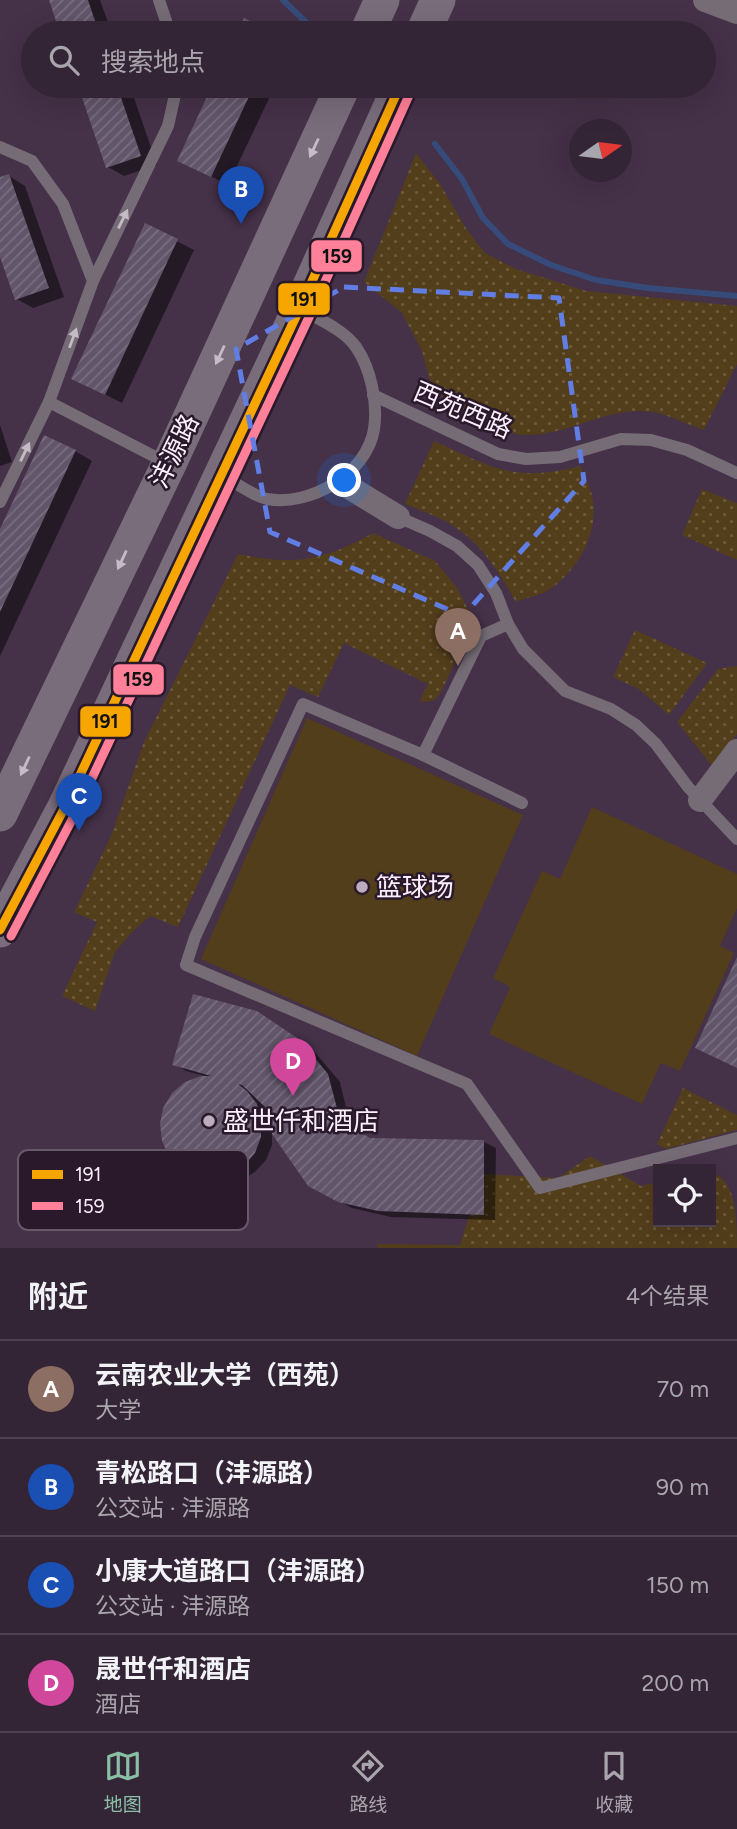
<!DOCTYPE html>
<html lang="zh">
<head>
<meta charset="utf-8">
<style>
  :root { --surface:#342536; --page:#3f3142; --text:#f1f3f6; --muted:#a9a5ad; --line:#4e4251; --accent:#8abfa5 }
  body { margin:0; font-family:Figtree,"Noto Sans SC",sans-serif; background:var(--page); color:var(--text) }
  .controls { position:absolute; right:21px; bottom:21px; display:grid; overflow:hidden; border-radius:0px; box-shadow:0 7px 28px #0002 }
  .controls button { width:63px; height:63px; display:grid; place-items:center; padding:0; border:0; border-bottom:2px solid var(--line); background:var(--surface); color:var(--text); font:35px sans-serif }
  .compass { position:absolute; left:569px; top:119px; width:63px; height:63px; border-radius:50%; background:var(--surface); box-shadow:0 7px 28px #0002; rotate:76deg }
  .you { position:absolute; left:345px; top:481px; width:24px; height:24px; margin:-18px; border:5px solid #fff; border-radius:50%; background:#1a73e8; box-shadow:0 0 0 10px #1a73e833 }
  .badge { display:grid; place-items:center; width:46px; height:46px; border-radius:50%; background:var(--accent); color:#fff; font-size:23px; font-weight:700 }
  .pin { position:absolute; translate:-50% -58px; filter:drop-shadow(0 2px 4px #0008) }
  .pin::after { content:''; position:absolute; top:37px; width:24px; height:21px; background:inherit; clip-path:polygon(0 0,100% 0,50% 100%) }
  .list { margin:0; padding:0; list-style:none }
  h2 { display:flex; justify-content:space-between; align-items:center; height:91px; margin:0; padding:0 28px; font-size:30px }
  h2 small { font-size:23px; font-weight:400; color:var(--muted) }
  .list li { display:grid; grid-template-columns:46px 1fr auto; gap:21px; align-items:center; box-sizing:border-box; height:98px; padding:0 28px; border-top:2px solid var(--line) }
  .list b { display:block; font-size:26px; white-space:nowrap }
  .list p { margin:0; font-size:23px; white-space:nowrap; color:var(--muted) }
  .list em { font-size:23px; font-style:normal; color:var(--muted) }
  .icon { flex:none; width:38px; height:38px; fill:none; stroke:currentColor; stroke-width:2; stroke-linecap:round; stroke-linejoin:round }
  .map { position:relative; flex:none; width:737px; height:1248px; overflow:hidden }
  .search { position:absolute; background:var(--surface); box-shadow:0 7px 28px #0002; left:21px; right:21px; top:21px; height:77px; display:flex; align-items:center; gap:18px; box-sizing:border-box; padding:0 24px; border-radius:38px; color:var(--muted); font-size:26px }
  .sheet { height:483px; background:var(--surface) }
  nav { display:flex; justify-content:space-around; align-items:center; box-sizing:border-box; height:98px; border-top:2px solid var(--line); background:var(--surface); font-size:19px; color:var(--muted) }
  nav a { display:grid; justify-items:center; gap:4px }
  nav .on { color:var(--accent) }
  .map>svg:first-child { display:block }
</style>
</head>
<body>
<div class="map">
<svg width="737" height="1248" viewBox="0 0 737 1248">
  <defs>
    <pattern id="grass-dots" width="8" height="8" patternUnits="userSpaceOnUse" patternTransform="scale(1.75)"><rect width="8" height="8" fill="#533e1b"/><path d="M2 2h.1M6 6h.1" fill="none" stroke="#6d5a3d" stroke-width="1.8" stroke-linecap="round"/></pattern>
    <pattern id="building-hatch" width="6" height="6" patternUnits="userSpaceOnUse" patternTransform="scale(1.75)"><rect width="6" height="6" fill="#62556a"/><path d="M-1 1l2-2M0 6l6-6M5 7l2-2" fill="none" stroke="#796e80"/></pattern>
  </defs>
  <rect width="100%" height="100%" fill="#453148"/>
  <!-- grass -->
  <g fill="url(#grass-dots)">
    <path d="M416,153L440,184L467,230L485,253L516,269L586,291L737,306V364L704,430C688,425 670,415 653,412C609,405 569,436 525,435C499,434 455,404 432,390L422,351L402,313L364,282Z"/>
    <path d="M434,441C493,468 514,483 580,466C583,474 588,483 591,492C602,529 579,571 547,591C538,596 525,598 516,602C498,570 478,538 445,521C432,514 418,510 405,504Z"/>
    <path d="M702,489L737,503V560L682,535Z"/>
    <path d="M373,533L435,561L458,589L474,622L440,694L433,701L419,702L428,684L344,643L318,697L290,685L178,927L150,916L133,931L115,952L95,1011L62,996L97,922L74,912L111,836L144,742L238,554C295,566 323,561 373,533Z"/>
    <path d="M635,630L707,663L669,715L639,689L613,677Z"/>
    <path d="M737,666V734L713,767L677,722L718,669Z"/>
    <path d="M683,1088L737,1115V1130L666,1149L657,1144Z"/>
    <path d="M590,1156L641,1186L658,1182V1222H711V1173C737,1177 737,1222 737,1248H378L377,1244L460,1245L482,1174L558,1178Z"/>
  </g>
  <!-- pitch -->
  <g fill="#533e1b">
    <path d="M307,718L523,815L417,1056L201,959Z"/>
    <path d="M592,807L737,874V908L720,946L734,953L680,1071L661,1063L642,1104L489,1034L510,987L493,978L542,871L560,879Z"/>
  </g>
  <!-- shadow -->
  <g fill="#0007">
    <path d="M51,0H100L112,33H62Z"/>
    <path d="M80,86H130L157,165L124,176L108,167Z"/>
    <path d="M214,86H275L228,185L179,160Z"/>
    <path d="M9,176L25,186L64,297L33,308L17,299L0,252V179Z"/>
    <path d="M145,225L194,250L122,403L90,387Z"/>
    <path d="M0,425L12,462L0,466Z"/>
    <path d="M75,451L92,461L0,656V533Z"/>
    <path d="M269,1020L312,1049L340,1082L349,1120L369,1139L484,1142L496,1148L495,1220L391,1217L352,1208L322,1192L272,1132V1145L266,1160L255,1172L242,1180L226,1184L210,1182L195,1174L205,1076L186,1071L174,1064Z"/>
  </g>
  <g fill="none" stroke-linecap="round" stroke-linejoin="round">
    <!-- stream -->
    <g stroke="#364b79" stroke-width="6">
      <path d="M283,0L311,27"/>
      <path d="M435,144L462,179L483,218L508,244L551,265L596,280L648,288L737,296"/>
    </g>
  </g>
  <!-- building -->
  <g fill="url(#building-hatch)">
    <path d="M49,0H88L99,33H60Z"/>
    <path d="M244,18L275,33H237Z"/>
    <path d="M78,86H117L141,156L106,168Z"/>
    <path d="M212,86H254L211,177L177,161Z"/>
    <path d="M9,174L49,288L15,300L0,257V177Z"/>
    <path d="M145,223L178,239L105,395L71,379Z"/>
    <path d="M44,435L76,450L0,612V529Z"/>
    <path d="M737,957V1068L695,1048Z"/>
    <path d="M193,994L257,1011L300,1040L328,1074L338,1112L353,1128L370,1138L484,1140V1215L378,1211L338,1202L308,1186L272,1134L264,1106L242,1085L238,1084L247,1091L257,1104L261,1121V1137L255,1153L244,1166L229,1174L213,1178L196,1176L181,1168L169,1156L162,1141L160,1124L163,1108L172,1093L185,1082L201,1076H211L172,1065Z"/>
  </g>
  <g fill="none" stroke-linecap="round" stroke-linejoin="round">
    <!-- service -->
    <g stroke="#756c76" stroke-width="12">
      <path d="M159,0L170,33"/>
      <path d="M0,147L32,161L63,204L93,281L49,402L0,502"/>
      <path d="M93,281L168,126L177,86"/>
      <path d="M373,395L498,454L526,459L560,457L621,439L651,440L687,450L737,473"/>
      <path d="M49,402L167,463"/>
      <path d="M225,477C238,484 253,496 267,499C309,507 367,474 374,429C378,403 371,369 356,347C344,330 320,320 303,310"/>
      <path d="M398,517L430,531L457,546L478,565L496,593L508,624L523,649L565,691L611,709L636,725L656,744L688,787L737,839"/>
      <path d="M508,624L481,636L423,755L522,803"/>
      <path d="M423,755L303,704L195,937L186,965L467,1084L540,1188L737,1138"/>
    </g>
    <!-- minor -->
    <g stroke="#756c76" stroke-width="24">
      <path d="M705,0L737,12"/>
      <path d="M339,481L398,517"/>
      <path d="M700,800L737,751"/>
    </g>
    <!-- secondary -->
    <g stroke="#796c7b" stroke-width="35">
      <path d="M367,33L382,0"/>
      <path d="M423,33L438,0"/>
      <path d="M0,814L169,464L343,86"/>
      <path d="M0,930L65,807L300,308L400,86"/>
    </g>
    <!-- bus-1 casing -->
    <g stroke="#29192b" stroke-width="14">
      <path id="bus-1" d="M0,930L65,807L300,308L400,86"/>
    </g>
    <!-- bus-2 casing -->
    <g stroke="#29192b" stroke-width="14">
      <path id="bus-2" d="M11,936L76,812L311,313L411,91"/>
    </g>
    <!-- bus-1 -->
    <use href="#bus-1" stroke="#f7a600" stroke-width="9"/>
    <!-- bus-2 -->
    <use href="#bus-2" stroke="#ff8098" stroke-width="9"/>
  </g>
  <!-- one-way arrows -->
  <defs><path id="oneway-solid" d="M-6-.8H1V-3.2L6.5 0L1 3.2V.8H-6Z" transform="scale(1.75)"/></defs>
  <g fill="#c8bac9">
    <use href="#oneway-solid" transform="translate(314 148) rotate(115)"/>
    <use href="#oneway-solid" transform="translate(220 355) rotate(115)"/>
    <use href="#oneway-solid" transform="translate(122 560) rotate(115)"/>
    <use href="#oneway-solid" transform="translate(25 766) rotate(115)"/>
  </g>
  <g fill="#c6bac7">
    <use href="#oneway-solid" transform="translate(123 219) rotate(-64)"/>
    <use href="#oneway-solid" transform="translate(73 338) rotate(-70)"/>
    <use href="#oneway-solid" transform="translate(25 452) rotate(-64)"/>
  </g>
  <!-- marked area -->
  <path fill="none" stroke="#607ee3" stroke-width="5" stroke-dasharray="14 9" stroke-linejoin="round" d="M344,287L559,298L584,481L463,616L270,532L236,349Z"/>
  <!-- markers -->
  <g fill="#bcacbe" stroke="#29192b" stroke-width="2.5">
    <circle cx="362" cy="887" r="7"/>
    <circle cx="209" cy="1121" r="7"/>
  </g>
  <g text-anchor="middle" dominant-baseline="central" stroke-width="5" stroke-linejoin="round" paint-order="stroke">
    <!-- street labels -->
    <g font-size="26" fill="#fceefd" stroke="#29192b">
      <text transform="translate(463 410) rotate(23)">西苑西路</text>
      <text transform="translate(174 451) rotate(-64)">沣源路</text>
    </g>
    <!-- poi labels -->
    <g font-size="26" fill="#fceefd" stroke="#29192b" text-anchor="start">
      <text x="376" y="887">篮球场</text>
      <text x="223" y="1121">盛世仟和酒店</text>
    </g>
  </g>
  <!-- legend -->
  <rect x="18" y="1150" width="230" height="80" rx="10" fill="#29192b" stroke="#68596a" stroke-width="2"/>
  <rect x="32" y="1170" width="31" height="9" fill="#f7a600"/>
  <rect x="32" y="1202" width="31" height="8" fill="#ff8098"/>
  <g font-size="19" fill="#fceefd">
    <text x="75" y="1181">191</text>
    <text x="75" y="1213">159</text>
  </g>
  <g stroke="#29192b" stroke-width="2.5">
    <rect x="310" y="239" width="53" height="34" rx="7" fill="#ff8098"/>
    <rect x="277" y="282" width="54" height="34" rx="7" fill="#f7a600"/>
    <rect x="112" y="663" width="53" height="33" rx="7" fill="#ff8098"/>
    <rect x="79" y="705" width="53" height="33" rx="7" fill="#f7a600"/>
  </g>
  <g font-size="19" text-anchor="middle" font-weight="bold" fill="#111">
    <text x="337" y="263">159</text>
    <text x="304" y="306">191</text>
    <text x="138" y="686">159</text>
    <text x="105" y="728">191</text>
  </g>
</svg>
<div class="controls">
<button><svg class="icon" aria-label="locate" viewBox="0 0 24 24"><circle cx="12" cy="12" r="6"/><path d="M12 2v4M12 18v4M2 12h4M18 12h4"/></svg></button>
</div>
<svg class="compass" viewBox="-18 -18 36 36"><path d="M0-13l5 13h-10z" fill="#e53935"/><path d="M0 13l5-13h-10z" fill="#a9a5ad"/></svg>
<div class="you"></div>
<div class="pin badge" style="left:458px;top:666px;background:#8d6e63">A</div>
<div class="pin badge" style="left:241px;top:224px;background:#1a4fb4">B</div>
<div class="pin badge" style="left:79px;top:831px;background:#1a4fb4">C</div>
<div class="pin badge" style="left:293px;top:1096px;background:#d1479c">D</div>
<div class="search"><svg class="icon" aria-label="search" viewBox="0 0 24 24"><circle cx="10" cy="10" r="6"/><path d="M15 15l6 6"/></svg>搜索地点</div>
</div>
<section class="sheet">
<h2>附近<small>4个结果</small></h2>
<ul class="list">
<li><span class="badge" style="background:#8d6e63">A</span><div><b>云南农业大学（西苑）</b><p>大学</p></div><em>70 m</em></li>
<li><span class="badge" style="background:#1a4fb4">B</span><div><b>青松路口（沣源路）</b><p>公交站 · 沣源路</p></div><em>90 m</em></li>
<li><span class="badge" style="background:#1a4fb4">C</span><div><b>小康大道路口（沣源路）</b><p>公交站 · 沣源路</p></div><em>150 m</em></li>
<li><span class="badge" style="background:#d1479c">D</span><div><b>晟世仟和酒店</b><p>酒店</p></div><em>200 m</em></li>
</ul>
</section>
<nav>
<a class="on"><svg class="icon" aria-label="map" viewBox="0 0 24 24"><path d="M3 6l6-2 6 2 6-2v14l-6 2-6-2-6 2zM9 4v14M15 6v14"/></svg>地图</a>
<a><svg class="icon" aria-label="directions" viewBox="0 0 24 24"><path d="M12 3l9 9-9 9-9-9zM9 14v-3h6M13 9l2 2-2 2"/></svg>路线</a>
<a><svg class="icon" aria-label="saved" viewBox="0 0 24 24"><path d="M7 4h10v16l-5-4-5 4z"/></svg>收藏</a>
</nav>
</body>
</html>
